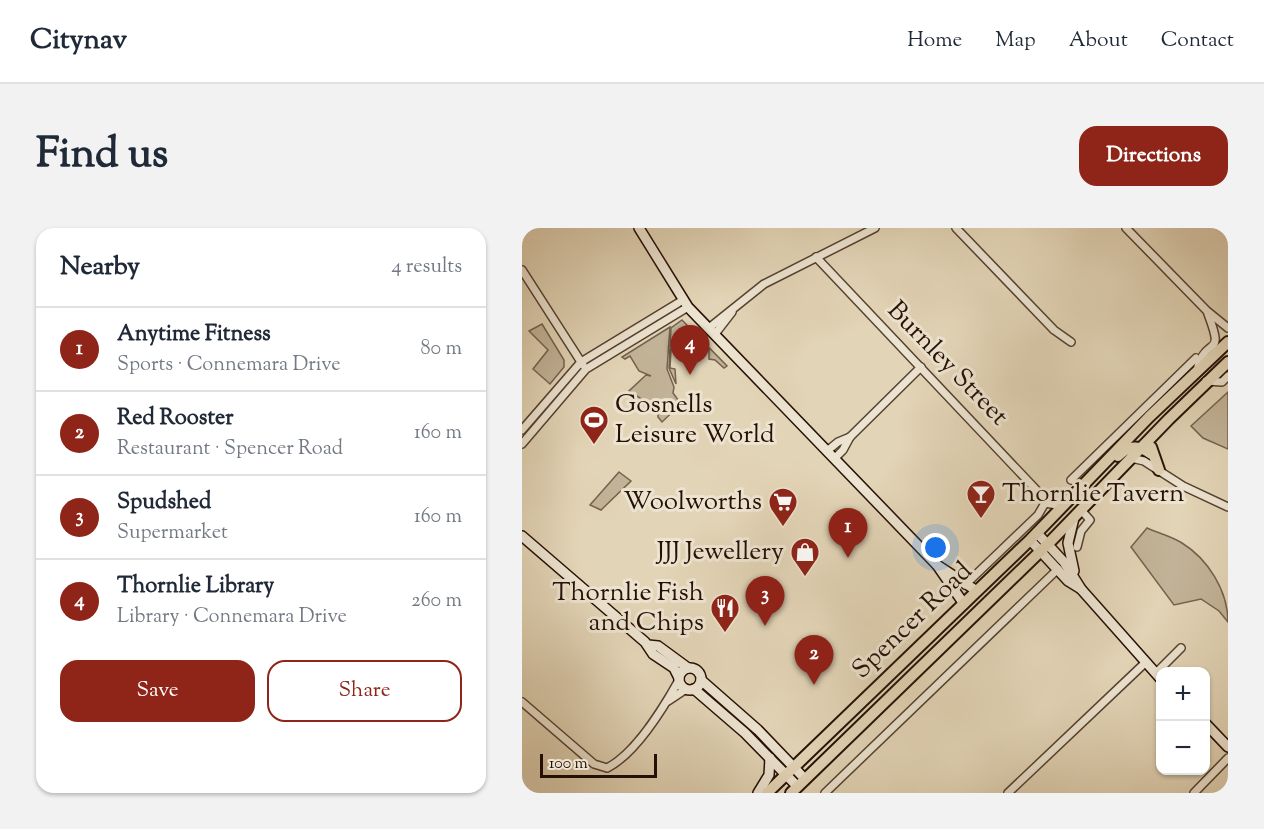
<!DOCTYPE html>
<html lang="en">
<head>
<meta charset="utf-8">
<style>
  :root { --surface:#fff; --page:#f2f2f3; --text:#1f2937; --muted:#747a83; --line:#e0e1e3; --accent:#8f2418 }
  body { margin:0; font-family:"Sorts Mill Goudy",serif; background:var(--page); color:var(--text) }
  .controls { position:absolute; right:18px; bottom:18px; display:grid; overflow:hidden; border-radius:12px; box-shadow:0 2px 4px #0004 }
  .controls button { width:54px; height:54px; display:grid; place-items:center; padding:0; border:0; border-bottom:2px solid var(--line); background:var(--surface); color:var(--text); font:30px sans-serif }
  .scale { position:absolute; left:18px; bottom:15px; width:117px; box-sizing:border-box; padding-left:6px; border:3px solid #251004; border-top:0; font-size:16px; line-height:21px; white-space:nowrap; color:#251004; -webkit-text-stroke:4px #ece3d0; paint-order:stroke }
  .you { position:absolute; left:414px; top:320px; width:21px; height:21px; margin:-15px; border:4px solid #fff; border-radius:50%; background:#1a73e8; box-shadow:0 0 0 9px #1a73e833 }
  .badge { display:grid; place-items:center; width:39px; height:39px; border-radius:50%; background:var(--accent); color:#fff; font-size:20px; font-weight:700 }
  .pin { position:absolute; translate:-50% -50px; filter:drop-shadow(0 2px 3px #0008) }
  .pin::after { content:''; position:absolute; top:32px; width:21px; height:18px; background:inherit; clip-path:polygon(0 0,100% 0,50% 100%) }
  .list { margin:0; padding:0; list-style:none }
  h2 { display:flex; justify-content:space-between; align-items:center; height:78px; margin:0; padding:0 24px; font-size:26px }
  h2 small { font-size:20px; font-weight:400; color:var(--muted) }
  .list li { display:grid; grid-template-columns:39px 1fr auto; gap:18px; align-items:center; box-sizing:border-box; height:84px; padding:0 24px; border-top:2px solid var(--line) }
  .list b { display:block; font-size:22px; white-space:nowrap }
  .list p { margin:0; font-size:20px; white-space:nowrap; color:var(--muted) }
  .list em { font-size:20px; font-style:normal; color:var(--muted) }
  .actions { display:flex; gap:12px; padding:18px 24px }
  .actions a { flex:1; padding:14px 0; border:2px solid var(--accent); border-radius:18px; text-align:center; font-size:21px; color:var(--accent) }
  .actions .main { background:var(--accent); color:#fff }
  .map { position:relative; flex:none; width:706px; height:565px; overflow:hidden; border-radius:18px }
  header { display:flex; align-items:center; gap:36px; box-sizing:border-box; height:84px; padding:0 30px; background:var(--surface); border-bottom:2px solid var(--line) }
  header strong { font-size:28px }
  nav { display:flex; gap:33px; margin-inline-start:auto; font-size:21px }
  .intro { display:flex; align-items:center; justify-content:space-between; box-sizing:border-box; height:144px; padding:0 36px }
  h1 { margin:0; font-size:42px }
  .button { padding:15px 27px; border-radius:18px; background:var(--accent); color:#fff; font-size:21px; font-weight:700 }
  main { display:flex; gap:36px; padding:0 36px }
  aside { flex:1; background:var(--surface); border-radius:18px; box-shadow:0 2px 4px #0004 }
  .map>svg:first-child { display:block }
</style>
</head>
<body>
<header>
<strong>Citynav</strong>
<nav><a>Home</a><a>Map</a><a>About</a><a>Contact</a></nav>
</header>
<div class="intro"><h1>Find us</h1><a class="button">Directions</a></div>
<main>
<aside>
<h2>Nearby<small>4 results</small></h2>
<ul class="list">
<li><span class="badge">1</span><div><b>Anytime Fitness</b><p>Sports · Connemara Drive</p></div><em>80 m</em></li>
<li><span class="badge">2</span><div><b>Red Rooster</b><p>Restaurant · Spencer Road</p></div><em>160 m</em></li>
<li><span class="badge">3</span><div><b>Spudshed</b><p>Supermarket</p></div><em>160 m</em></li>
<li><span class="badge">4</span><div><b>Thornlie Library</b><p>Library · Connemara Drive</p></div><em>260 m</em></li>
</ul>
<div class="actions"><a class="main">Save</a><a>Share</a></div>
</aside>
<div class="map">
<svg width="706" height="565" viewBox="0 0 706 565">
  <rect width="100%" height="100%" fill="#e2d4b6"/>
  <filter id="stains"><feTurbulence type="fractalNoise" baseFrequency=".00333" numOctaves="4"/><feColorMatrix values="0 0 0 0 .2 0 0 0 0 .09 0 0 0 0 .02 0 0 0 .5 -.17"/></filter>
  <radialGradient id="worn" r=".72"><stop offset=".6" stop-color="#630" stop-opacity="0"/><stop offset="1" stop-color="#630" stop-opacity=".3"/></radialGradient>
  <!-- green -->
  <g fill="#c2b398" stroke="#74624e" stroke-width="1.5">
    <path d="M160,92L205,138L202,140L193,132L187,131V122L177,121V116H155V122H149L148,140L153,141L154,156L147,140L149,100Z"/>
    <path d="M20,96L42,132V139L28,156L11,141L26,122L7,103Z"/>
    <path d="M148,99L145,141L152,159L151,165L159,176L140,194L136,189V182L107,163L124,147L129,148L117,143L108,128L103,131L100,129Z"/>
    <path d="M706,164V221L681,210L669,198Z"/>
    <path d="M97,244L109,253L79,282L68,277Z"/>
    <path d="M625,300C636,305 649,308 660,315C686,331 706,363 706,394L697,383L679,371L652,377L609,319Z"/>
  </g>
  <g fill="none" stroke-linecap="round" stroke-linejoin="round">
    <!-- street casing -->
    <g stroke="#544130" stroke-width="10">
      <g id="street">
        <path d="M434,0L532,102L549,114"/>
        <path d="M604,0L685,83L706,100"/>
        <path d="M294,29L521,269L523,275"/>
        <path d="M0,42L61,137"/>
        <path d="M187,100L242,56L353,0"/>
        <path d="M193,106L210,84"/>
        <path d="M676,138C686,107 703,131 686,86"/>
        <path d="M684,153L700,154L706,148"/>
        <path d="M0,202L59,134L161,72"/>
        <path d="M0,216L64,141L166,79"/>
        <path d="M305,223L316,214L328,209"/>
        <path d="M313,230L321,222L328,209L399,139"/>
        <path d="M609,230L622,233L661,258L706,279"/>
        <path d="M549,252L674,130"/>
        <path d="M523,275L541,278"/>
        <path d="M555,319L559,303L568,292L560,283"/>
        <path d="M443,357L516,287L523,275"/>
        <path d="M634,445L659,420"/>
        <path d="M146,473L164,461"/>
        <path d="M0,474L72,536L85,540C113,526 142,479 157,452"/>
        <path d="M303,565L536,341"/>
        <path d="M486,565L624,434"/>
        <path d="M672,565L706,530"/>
      </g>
    </g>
    <!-- secondary casing -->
    <g stroke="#251004" stroke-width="12">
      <g id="secondary">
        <path d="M117,0L166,79L415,337L442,376"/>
        <path d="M515,305L542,334L559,361L638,450"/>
        <path d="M0,308L123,414L131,426L152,440L157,450"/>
        <path d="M508,312L546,353L559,361"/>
        <path d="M415,337L455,363"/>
        <path d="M552,343L546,315L552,290"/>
        <path d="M126,417L136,418L166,440"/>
        <circle cx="168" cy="451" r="11"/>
        <path d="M179,452L236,502L283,551"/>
        <path d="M172,461L223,505L275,558"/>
        <path d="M684,496L706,519"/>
        <path d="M236,565L247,547L248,530"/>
      </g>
    </g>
    <!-- primary casing -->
    <g stroke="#251004" stroke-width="14">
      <g id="primary">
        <path d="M629,219L637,242"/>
        <path d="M596,228C606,217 618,217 629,226"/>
        <path d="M245,565L508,312L627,189L706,114"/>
        <path d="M269,565L526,316L647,191L706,134"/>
      </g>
    </g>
    <!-- street -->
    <use href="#street" stroke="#ece3d0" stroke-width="7"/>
    <!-- secondary -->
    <use href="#secondary" stroke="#ece3d0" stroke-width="9"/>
    <!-- primary -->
    <use href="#primary" stroke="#e2d4b6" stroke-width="10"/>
  </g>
  <!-- icons -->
  <defs>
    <g id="stadium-pin" transform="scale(1.5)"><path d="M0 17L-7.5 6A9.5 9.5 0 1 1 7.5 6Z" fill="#8f2418" stroke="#ece3d0"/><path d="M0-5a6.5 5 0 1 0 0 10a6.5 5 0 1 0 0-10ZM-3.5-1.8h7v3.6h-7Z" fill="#fff"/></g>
    <g id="bar-pin" transform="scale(1.5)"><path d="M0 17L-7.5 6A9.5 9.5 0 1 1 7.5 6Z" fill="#8f2418" stroke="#ece3d0"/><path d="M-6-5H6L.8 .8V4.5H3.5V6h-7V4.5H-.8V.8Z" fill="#fff"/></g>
    <g id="supermarket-pin" transform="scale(1.5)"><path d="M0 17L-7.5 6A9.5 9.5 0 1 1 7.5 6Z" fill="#8f2418" stroke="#ece3d0"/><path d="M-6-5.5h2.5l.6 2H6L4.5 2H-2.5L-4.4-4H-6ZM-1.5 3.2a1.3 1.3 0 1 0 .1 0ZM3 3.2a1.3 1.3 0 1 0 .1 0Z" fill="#fff"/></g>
    <g id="shop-pin" transform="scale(1.5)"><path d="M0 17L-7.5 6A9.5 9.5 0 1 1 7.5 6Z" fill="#8f2418" stroke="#ece3d0"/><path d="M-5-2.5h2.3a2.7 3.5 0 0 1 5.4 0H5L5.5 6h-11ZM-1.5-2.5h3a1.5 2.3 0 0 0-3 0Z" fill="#fff"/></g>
    <g id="restaurant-pin" transform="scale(1.5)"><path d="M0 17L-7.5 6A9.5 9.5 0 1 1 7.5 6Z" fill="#8f2418" stroke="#ece3d0"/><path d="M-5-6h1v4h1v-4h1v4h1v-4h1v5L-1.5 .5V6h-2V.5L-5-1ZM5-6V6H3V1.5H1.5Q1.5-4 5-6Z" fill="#fff"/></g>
  </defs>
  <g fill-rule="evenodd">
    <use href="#stadium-pin" x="72" y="192"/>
    <use href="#bar-pin" x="459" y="266"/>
    <use href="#supermarket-pin" x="261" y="274"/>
    <use href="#shop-pin" x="283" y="324"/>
    <use href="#restaurant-pin" x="203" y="380"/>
  </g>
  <g text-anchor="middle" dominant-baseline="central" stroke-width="6" stroke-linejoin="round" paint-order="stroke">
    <!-- street labels -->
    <g font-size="26" fill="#251004" stroke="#ece3d0">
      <text transform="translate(425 136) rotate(46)">Burnley Street</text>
      <text transform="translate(391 393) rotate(-44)">Spencer Road</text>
    </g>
    <!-- poi labels -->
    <g font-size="26" fill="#251004" stroke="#ece3d0" text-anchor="end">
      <text x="93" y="177" text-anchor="start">Gosnells<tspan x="93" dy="30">Leisure World</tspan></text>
      <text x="480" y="266" text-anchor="start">Thornlie Tavern</text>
      <text x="240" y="274">Woolworths</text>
      <text x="262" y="324">JJJ Jewellery</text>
      <text x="182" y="365">Thornlie Fish<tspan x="182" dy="30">and Chips</tspan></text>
    </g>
  </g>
  <rect width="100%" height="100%" filter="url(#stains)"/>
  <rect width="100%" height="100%" fill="url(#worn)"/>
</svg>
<div class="controls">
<button>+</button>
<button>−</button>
</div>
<div class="scale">100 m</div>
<div class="you"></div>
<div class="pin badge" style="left:326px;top:330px">1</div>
<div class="pin badge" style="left:292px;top:457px">2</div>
<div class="pin badge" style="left:243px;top:398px">3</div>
<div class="pin badge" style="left:168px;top:147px">4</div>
</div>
</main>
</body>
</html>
